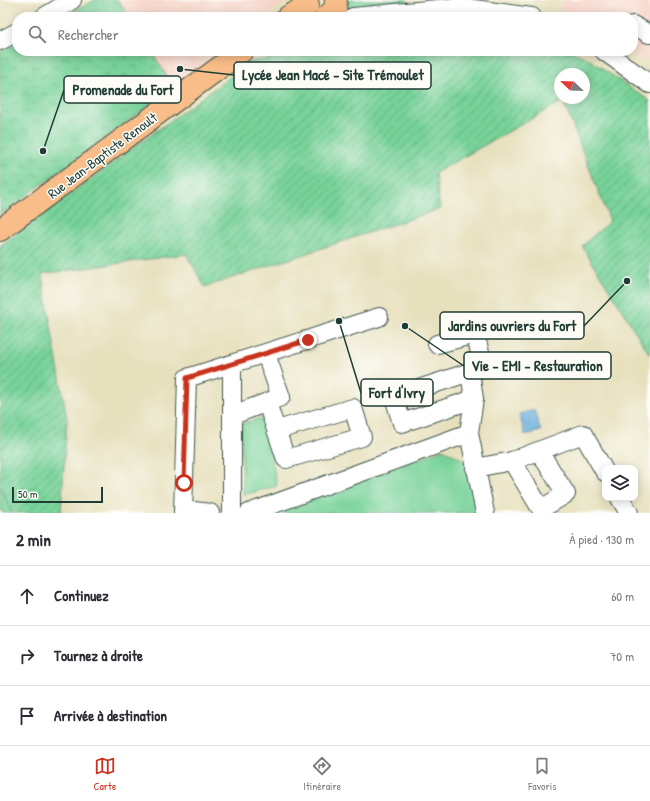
<!DOCTYPE html>
<html lang="fr">
<head>
<meta charset="utf-8">
<style>
  :root { --surface:#fff; --page:#f2f2f3; --text:#2b2b33; --muted:#7c7c81; --line:#e1e1e2; --accent:#c8321e }
  body { margin:0; font-family:"Patrick Hand",sans-serif; background:var(--page); color:var(--text) }
  .controls { position:absolute; right:12px; bottom:12px; display:grid; overflow:hidden; border-radius:8px; box-shadow:0 2px 10px #0003 }
  .controls button { width:36px; height:36px; display:grid; place-items:center; padding:0; border:0; border-bottom:1px solid var(--line); background:var(--surface); color:var(--text); font:20px sans-serif }
  .compass { position:absolute; left:554px; top:68px; width:36px; height:36px; border-radius:50%; background:var(--surface); box-shadow:0 2px 10px #0003; rotate:293deg }
  .scale { position:absolute; left:12px; bottom:10px; width:91px; box-sizing:border-box; padding-left:4px; border:2px solid #1f3d34; border-top:0; font-size:11px; line-height:14px; white-space:nowrap; color:#1f3d34; -webkit-text-stroke:3px #fdfcf7; paint-order:stroke }
  .stop { position:absolute; width:12px; height:12px; margin:-9px; border:3px solid #c8321e; border-radius:50%; background:#fff }
  .stop.end { background:#c8321e; border-color:#fff; box-shadow:0 1px 4px #0008 }
  .list { margin:0; padding:0; list-style:none }
  h2 { display:flex; justify-content:space-between; align-items:center; height:52px; margin:0; padding:0 16px; font-size:17px }
  h2 small { font-size:13px; font-weight:400; color:var(--muted) }
  .list li { display:grid; grid-template-columns:26px 1fr auto; gap:12px; align-items:center; box-sizing:border-box; height:60px; padding:0 16px; border-top:1px solid var(--line) }
  .list b { display:block; font-size:15px; white-space:nowrap }
  .list em { font-size:13px; font-style:normal; color:var(--muted) }
  .icon { flex:none; width:22px; height:22px; fill:none; stroke:currentColor; stroke-width:2; stroke-linecap:round; stroke-linejoin:round }
  .map { position:relative; flex:none; width:650px; height:513px; overflow:hidden }
  .search { position:absolute; background:var(--surface); box-shadow:0 2px 10px #0003; left:12px; right:12px; top:12px; height:44px; display:flex; align-items:center; gap:10px; box-sizing:border-box; padding:0 14px; border-radius:16px; color:var(--muted); font-size:15px }
  .sheet { height:232px; background:var(--surface) }
  nav { display:flex; justify-content:space-around; align-items:center; box-sizing:border-box; height:56px; border-top:1px solid var(--line); background:var(--surface); font-size:11px; color:var(--muted) }
  nav a { display:grid; justify-items:center; gap:2px }
  nav .on { color:var(--accent) }
  .map>svg:first-child { display:block }
</style>
</head>
<body>
<div class="map">
<svg width="650" height="513" viewBox="0 0 650 513">
  <defs>
    <pattern id="park-crowns" width="20" height="18" patternUnits="userSpaceOnUse"><rect width="20" height="18" fill="#77d299"/><path d="M2 6a3 3 0 1 1 6 0M12 15a3 3 0 1 1 6 0" fill="none" stroke="#61ac7e"/></pattern>
    <pattern id="garden-furrows" width="10" height="10" patternUnits="userSpaceOnUse"><rect width="10" height="10" fill="#77d299"/><path d="M-1 1l2-2M0 10L10 0M9 11l2-2" fill="none" stroke="#61ac7e"/></pattern>
    <pattern id="water-ripples" width="26" height="14" patternUnits="userSpaceOnUse"><rect width="26" height="14" fill="#69adde"/><path d="M2 4q2-2 4 0t4 0M15 11q2-2 4 0t4 0" fill="none" stroke="#568eb5"/></pattern>
  </defs>
  <rect width="100%" height="100%" fill="#fdfcf7"/>
  <filter id="ink" filterUnits="userSpaceOnUse"><feTurbulence type="fractalNoise" baseFrequency=".025" numOctaves="2"/><feDisplacementMap in="SourceGraphic" scale="8" xChannelSelector="R" yChannelSelector="G"/><feConvolveMatrix kernelMatrix="1 2 1 2 8 2 1 2 1" color-interpolation-filters="sRGB"/></filter>
  <filter id="wash" filterUnits="userSpaceOnUse"><feTurbulence type="fractalNoise" baseFrequency=".012" numOctaves="4" result="noise"/><feDisplacementMap in="SourceGraphic" scale="16" xChannelSelector="R" yChannelSelector="G"/><feGaussianBlur stdDeviation="0.9" result="paint"/><feColorMatrix in="noise" values="0 0 0 0 0 0 0 0 0 0 0 0 0 0 0 0 0 1.4 0 .05"/><feComposite in="paint" operator="in"/></filter>
  <g filter="url(#wash)">
    <rect width="100%" height="100%" fill="#e7e0bd"/>
    <!-- built -->
    <g fill="#f6d1c5">
      <path d="M118,0H288L265,17H129Z"/>
      <path d="M563,0H650V57L645,60L629,51H633V17H573L559,8Z"/>
      <path d="M151,51H221L174,87Z"/>
    </g>
    <!-- grass -->
    <g fill="#77d299" stroke="#4b8866">
      <path d="M344,0H407L410,6L350,13L346,11Z"/>
      <path d="M264,417L277,486L243,495L241,424Z"/>
      <path d="M443,449L462,459L469,469L479,513H275Z"/>
      <path d="M0,486L12,513H3L0,510Z"/>
    </g>
    <!-- park -->
    <g fill="url(#park-crowns)" stroke="#4b8866">
      <path d="M95,0H118L129,17H64Z"/>
      <path d="M17,43V51H151L174,87L0,215V52Z"/>
    </g>
    <!-- garden -->
    <path fill="url(#garden-furrows)" stroke="#4b8866" fill-rule="evenodd" d="M318,51H571L587,58L650,101V355L582,246L610,221L563,101L435,173L440,209L205,287L186,254L42,274L67,419L61,513H12L0,486V246L250,62ZM560,74H584V98H560Z"/>
    <!-- water -->
    <path fill="url(#water-ripples)" stroke="#447589" d="M534,410L541,431L525,435L519,414Z"/>
  </g>
  <g filter="url(#ink)">
    <g fill="none" stroke-linecap="round" stroke-linejoin="round">
      <!-- minor casing -->
      <g stroke="#3d5549" stroke-width="20">
        <g id="minor">
          <path d="M44,17L72,0"/>
          <path d="M353,17L459,7L532,17"/>
          <path d="M633,25L649,34"/>
          <path d="M0,41L17,32"/>
          <path d="M604,51L650,84"/>
          <path d="M437,344L475,334L484,367L470,372L474,399L469,433L485,513"/>
          <path d="M470,372L394,397L402,423L474,399"/>
          <path d="M267,403L286,459L362,437L353,408L277,430"/>
          <path d="M233,415L281,397L266,354"/>
          <path d="M512,461L541,509L566,494L539,451"/>
          <path d="M475,468L512,461L583,434L605,472"/>
          <path d="M620,498L629,513"/>
          <path d="M183,513L187,378L379,317"/>
          <path d="M184,513L194,511L210,513"/>
          <path d="M232,513V364"/>
          <path d="M249,513L469,433"/>
        </g>
      </g>
      <!-- major casing -->
      <g stroke="#3d5549" stroke-width="24">
        <g id="major">
          <path d="M288,17L308,5"/>
          <path d="M326,17L335,10L336,0"/>
          <path d="M0,230L242,51"/>
        </g>
      </g>
      <!-- minor -->
      <use href="#minor" stroke="#fff" stroke-width="18"/>
      <!-- major -->
      <use href="#major" stroke="#f8bd89" stroke-width="22"/>
    </g>
  </g>
  <g fill="none" stroke-linecap="round" stroke-linejoin="round" filter="url(#ink)">
    <!-- route -->
    <path stroke="#c8321e" stroke-width="5" d="M184,483L187,378L308,340"/>
  </g>
  <g text-anchor="middle" dominant-baseline="central" stroke-width="3" stroke-linejoin="round" paint-order="stroke">
    <!-- street labels -->
    <g font-size="14" fill="#1f3d34" stroke="#fdfcf7">
      <text transform="translate(102 155) rotate(-37)">Rue Jean-Baptiste Renoult</text>
    </g>
  </g>
  <!-- callouts -->
  <path fill="none" stroke="#1f3d34" stroke-width="1.5" d="M180 69L234 75M43 151L64 90M627 281L584 326M405 326L464 366M339 321L361 393"/>
  <g fill="#1f3d34" stroke="#fdfcf7" stroke-width="1.5">
    <circle cx="180" cy="69" r="4"/>
    <circle cx="43" cy="151" r="4"/>
    <circle cx="627" cy="281" r="4"/>
    <circle cx="405" cy="326" r="4"/>
    <circle cx="339" cy="321" r="4"/>
  </g>
  <g fill="#fdfcf7" stroke="#1f3d34" stroke-width="1.5">
    <rect x="234" y="62" width="197" height="27" rx="4"/>
    <rect x="64" y="76" width="117" height="27" rx="4"/>
    <rect x="440" y="312" width="144" height="27" rx="4"/>
    <rect x="464" y="352" width="147" height="27" rx="4"/>
    <rect x="361" y="379" width="72" height="27" rx="4"/>
  </g>
  <g font-size="15" text-anchor="middle" font-weight="bold" fill="#1f3d34">
    <text x="333" y="80">Lycée Jean Macé - Site Trémoulet</text>
    <text x="123" y="95">Promenade du Fort</text>
    <text x="512" y="331">Jardins ouvriers du Fort</text>
    <text x="537" y="371">Vie - EMI - Restauration</text>
    <text x="397" y="398">Fort d'Ivry</text>
  </g>
</svg>
<div class="controls">
<button><svg class="icon" aria-label="layers" viewBox="0 0 24 24"><path d="M12 4l9 5-9 5-9-5zM3 14l9 5 9-5"/></svg></button>
</div>
<svg class="compass" viewBox="-18 -18 36 36"><path d="M0-13l5 13h-10z" fill="#e53935"/><path d="M0 13l5-13h-10z" fill="#7c7c81"/></svg>
<div class="scale">50 m</div>
<div class="stop" style="left:184px;top:483px"></div>
<div class="stop end" style="left:308px;top:340px"></div>
<div class="search"><svg class="icon" aria-label="search" viewBox="0 0 24 24"><circle cx="10" cy="10" r="6"/><path d="M15 15l6 6"/></svg>Rechercher</div>
</div>
<section class="sheet">
<h2>2 min<small>À pied · 130 m</small></h2>
<ul class="list">
<li><svg class="icon" aria-label="ahead" viewBox="0 0 24 24"><path d="M12 20V5M6 11l6-6 6 6"/></svg><div><b>Continuez</b></div><em>60 m</em></li>
<li><svg class="icon" aria-label="right" viewBox="0 0 24 24"><path d="M7 20v-9h11M14 6l5 5-5 5"/></svg><div><b>Tournez à droite</b></div><em>70 m</em></li>
<li><svg class="icon" aria-label="arrive" viewBox="0 0 24 24"><path d="M6 21V4h12l-3 4 3 4H6"/></svg><div><b>Arrivée à destination</b></div></li>
</ul>
</section>
<nav>
<a class="on"><svg class="icon" aria-label="map" viewBox="0 0 24 24"><path d="M3 6l6-2 6 2 6-2v14l-6 2-6-2-6 2zM9 4v14M15 6v14"/></svg>Carte</a>
<a><svg class="icon" aria-label="directions" viewBox="0 0 24 24"><path d="M12 3l9 9-9 9-9-9zM9 14v-3h6M13 9l2 2-2 2"/></svg>Itinéraire</a>
<a><svg class="icon" aria-label="saved" viewBox="0 0 24 24"><path d="M7 4h10v16l-5-4-5 4z"/></svg>Favoris</a>
</nav>
</body>
</html>
